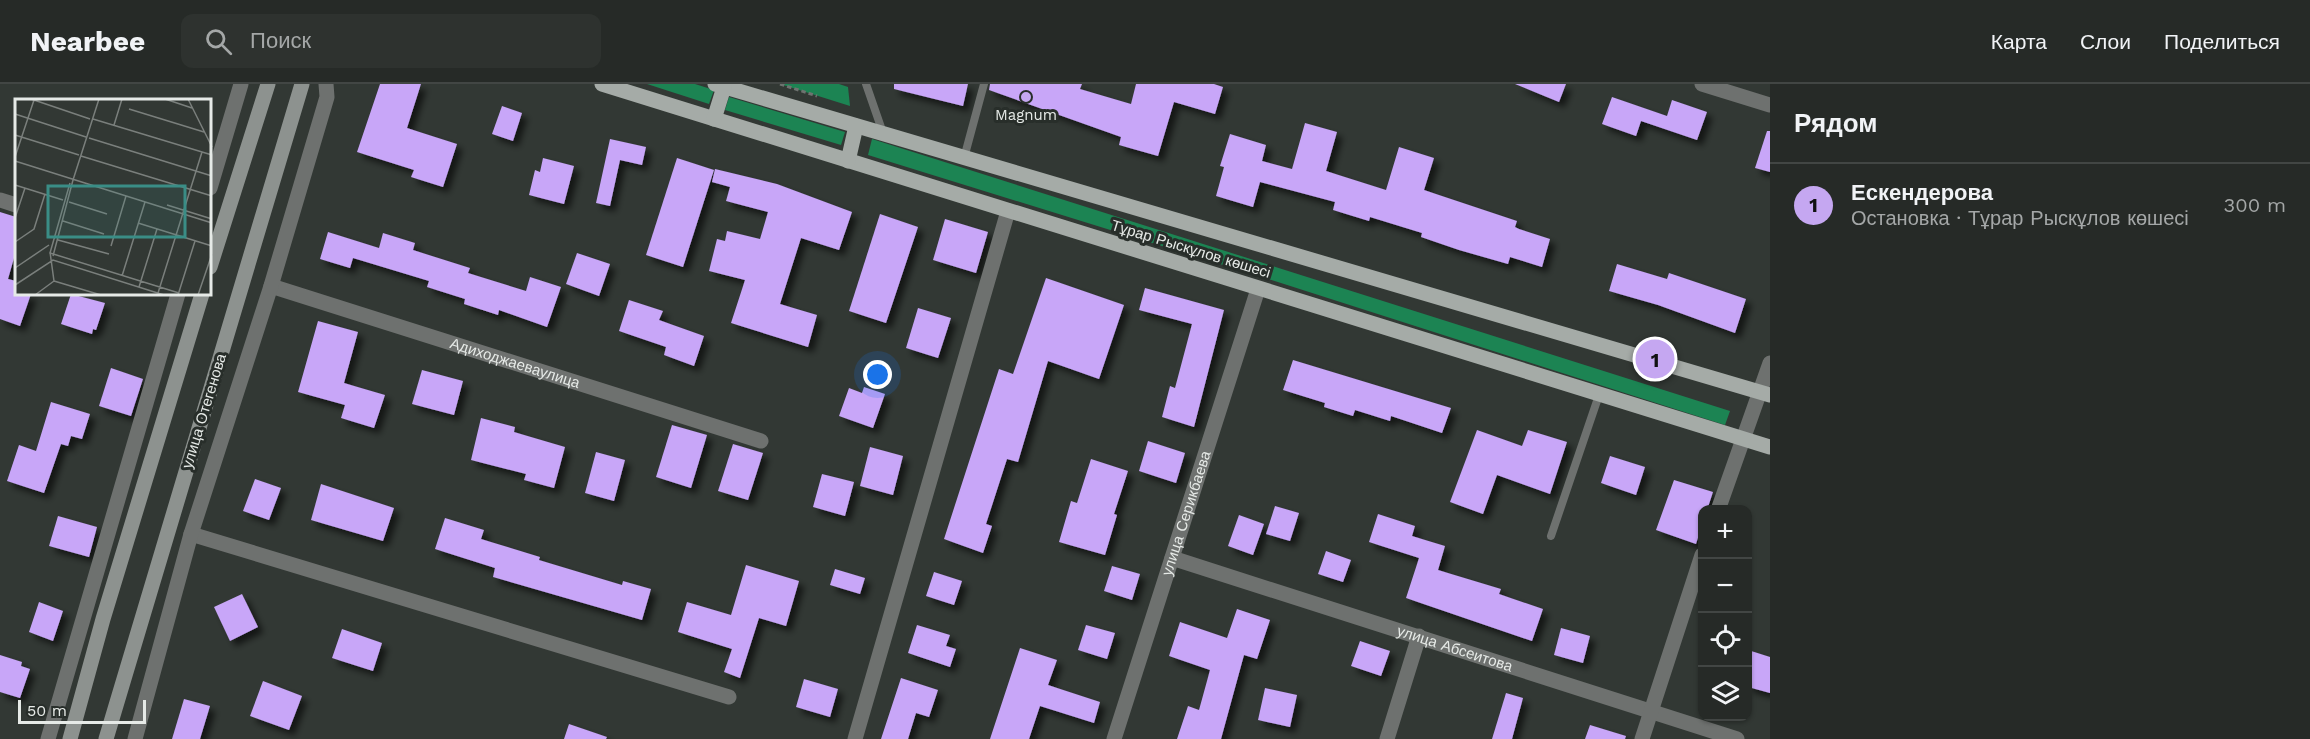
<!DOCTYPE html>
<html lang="ru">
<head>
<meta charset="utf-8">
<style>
  :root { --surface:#262a27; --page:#2e322f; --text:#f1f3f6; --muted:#a4a7a7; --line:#424644; --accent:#c5a7f1 }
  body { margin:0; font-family:"Work Sans",sans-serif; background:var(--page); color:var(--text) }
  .controls { position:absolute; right:18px; bottom:18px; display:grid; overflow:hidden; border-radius:12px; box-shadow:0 2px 4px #0004 }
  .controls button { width:54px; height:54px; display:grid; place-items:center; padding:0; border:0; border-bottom:2px solid var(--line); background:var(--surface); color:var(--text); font:30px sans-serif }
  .scale { position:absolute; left:18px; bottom:15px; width:128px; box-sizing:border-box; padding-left:6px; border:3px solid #e6eae7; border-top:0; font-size:16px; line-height:21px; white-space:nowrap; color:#e6eae7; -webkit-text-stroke:4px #282e2a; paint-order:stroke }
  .you { position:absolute; left:878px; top:291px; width:21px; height:21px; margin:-15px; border:4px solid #fff; border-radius:50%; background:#1a73e8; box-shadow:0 0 0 9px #1a73e833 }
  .badge { display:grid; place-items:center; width:39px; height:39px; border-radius:50%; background:var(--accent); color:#111; font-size:20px; font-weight:700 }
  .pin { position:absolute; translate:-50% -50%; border:3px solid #fff; box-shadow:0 2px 6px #0006 }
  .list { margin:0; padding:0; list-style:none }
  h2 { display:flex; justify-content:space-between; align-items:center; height:78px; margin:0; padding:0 24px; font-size:26px }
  h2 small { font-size:20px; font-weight:400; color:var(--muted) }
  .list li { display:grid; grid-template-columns:39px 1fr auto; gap:18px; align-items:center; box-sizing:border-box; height:84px; padding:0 24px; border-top:2px solid var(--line) }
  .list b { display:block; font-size:22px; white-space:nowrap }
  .list p { margin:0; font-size:20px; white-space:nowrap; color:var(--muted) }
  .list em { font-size:20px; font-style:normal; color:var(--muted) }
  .icon { flex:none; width:33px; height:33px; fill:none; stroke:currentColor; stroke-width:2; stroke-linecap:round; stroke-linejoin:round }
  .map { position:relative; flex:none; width:1770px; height:655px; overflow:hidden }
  header { display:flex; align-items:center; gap:36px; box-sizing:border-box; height:84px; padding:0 30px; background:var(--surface); border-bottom:2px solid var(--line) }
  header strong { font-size:28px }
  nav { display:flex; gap:33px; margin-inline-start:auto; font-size:21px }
  .search { width:420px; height:54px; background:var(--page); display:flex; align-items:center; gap:15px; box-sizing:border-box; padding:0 21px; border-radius:12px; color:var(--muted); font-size:22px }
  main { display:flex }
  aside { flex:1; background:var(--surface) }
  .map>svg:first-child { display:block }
</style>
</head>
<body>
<header>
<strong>Nearbee</strong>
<div class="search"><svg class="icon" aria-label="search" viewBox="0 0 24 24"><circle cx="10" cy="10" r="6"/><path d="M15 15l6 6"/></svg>Поиск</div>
<nav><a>Карта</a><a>Слои</a><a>Поделиться</a></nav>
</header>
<main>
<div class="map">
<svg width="1770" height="655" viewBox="0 0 1770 655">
  <defs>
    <filter id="shadow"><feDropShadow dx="5.5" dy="5.5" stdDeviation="3" flood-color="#0009"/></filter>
  </defs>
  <rect width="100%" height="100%" fill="#323834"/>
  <!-- forest -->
  <g fill="#1c8453">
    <path d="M647,0H695L714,6L709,20Z"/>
    <path d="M780,0H839L848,3L850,22Z"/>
    <path d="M729,13L845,48L841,61L725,26Z"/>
    <path d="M872,55L1730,327L1725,341L1262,193L868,71Z"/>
  </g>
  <!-- building -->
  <g fill="#c8a6f8" filter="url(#shadow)">
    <path d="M380,0H421L407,44L457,60L443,103L411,93L414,86L357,68Z"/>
    <path d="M894,0H968L963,22L894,5Z"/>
    <path d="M990,0H1082L1080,5L1131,20L1136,0H1214L1223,3L1215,30L1174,18L1158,72L1119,61L1121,53L989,6Z"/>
    <path d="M1515,0H1566L1559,18Z"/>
    <path d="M1612,13L1667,32L1672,16L1707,28L1697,56L1641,37L1636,52L1602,40Z"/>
    <path d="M502,22L522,29L513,57L492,50Z"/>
    <path d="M1305,39L1337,48L1326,87L1386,106L1399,63L1434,74L1424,106L1517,137L1515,143L1519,145L1550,155L1542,183L1510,173L1508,180L1459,166L1421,153L1422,149L1370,133L1369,137L1333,126L1335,118L1260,98L1253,123L1216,112L1224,83L1220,82L1230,50L1266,61L1262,77L1292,85Z"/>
    <path d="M1767,47H1770V88L1755,84Z"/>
    <path d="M610,55L646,63L642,81L620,76L610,122L596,119Z"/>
    <path d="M543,74L574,82L564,120L529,111L535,86L540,88Z"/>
    <path d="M677,74L714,86L683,183L646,171Z"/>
    <path d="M715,85L777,100L852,128L839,166L801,154L780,220L817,231L808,263L731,239L745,196L709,187L717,155L725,157L727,147L760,155L768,128L726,117L730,103L712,98Z"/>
    <path d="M0,128L16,133V167L8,195L16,197V210H31L20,242L0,235Z"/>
    <path d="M880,130L918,143L886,239L849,227Z"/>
    <path d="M945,135L988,148L976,189L933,176Z"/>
    <path d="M328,148L379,164L383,149L415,159L413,166L470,184L468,189L526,207L530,193L561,203L547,243L499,226L498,231L464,220L465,215L427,203L429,197L353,174L350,184L320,175Z"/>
    <path d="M577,169L610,180L599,212L566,200Z"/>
    <path d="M1617,180L1667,195L1669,189L1746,215L1735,249L1658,221L1609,207Z"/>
    <path d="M1046,194L1124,221L1099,295L1048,277L1018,378L1007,375L986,440L992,442L983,469L944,455L999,285L1013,290Z"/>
    <path d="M1145,204L1224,226L1194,343L1162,333L1170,302L1175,304L1192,240L1139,226Z"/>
    <path d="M71,210L105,219L96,246L93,245L92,250L61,240Z"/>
    <path d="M629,216L663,227L659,236L704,252L694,282L664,271L666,263L619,247Z"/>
    <path d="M918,224L951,234L938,274L906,264Z"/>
    <path d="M318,237L358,248L344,299L385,311L374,344L341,334L345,321L298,308Z"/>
    <path d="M1293,276L1451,324L1442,349L1391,332L1390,337L1355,326L1353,332L1324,323L1325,319L1283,306Z"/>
    <path d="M111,284L143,295L131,332L99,322Z"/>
    <path d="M422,286L463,297L454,331L412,320Z"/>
    <path d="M864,303L885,310L873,344L839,332L849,304L862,309Z"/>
    <path d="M51,318L90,330L82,355L71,352L68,362L61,360L44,409L7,397L19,361L36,367Z"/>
    <path d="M481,334L515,343L514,348L565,363L554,404L524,396L526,390L471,376Z"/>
    <path d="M672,341L707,351L691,404L656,393Z"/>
    <path d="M1477,346L1522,362L1528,346L1567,358L1550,410L1497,391L1483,430L1450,418Z"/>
    <path d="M1148,357L1185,369L1176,399L1139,387Z"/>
    <path d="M733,360L763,369L748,416L718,407Z"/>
    <path d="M870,363L903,372L893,411L860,402Z"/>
    <path d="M596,368L625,376L614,417L585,409Z"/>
    <path d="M1610,372L1645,383L1636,411L1601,399Z"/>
    <path d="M1091,375L1128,387L1114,430L1117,431L1105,471L1059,458L1071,417L1077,419Z"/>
    <path d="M822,390L854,398L845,432L813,423Z"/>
    <path d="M255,395L281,404L269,436L243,427Z"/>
    <path d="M1674,396L1713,408L1707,426H1702V441L1696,460L1656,446Z"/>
    <path d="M321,400L394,424L383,457L311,436Z"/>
    <path d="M1275,422L1299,429L1290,457L1266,450Z"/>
    <path d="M1378,430L1415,442L1412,452L1445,462L1438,486L1501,505L1499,510L1543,525L1532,557L1406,514L1419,474L1369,458Z"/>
    <path d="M1239,431L1264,440L1253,471L1228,462Z"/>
    <path d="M58,432L97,443L89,473L49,462Z"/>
    <path d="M445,434L484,446L481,455L540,473L539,476L622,501L623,497L651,505L642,536L493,493L495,484L435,465Z"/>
    <path d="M1326,467L1351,476L1343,498L1318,490Z"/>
    <path d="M746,481L799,497L786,542L759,534L740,594L724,588L732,565L678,548L687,518L731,531Z"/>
    <path d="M1112,482L1140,490L1132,516L1104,507Z"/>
    <path d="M835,485L865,494L860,510L830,501Z"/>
    <path d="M934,488L962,497L954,521L926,512Z"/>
    <path d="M242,510L258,543L230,557L214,523Z"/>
    <path d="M39,518L63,527L53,557L29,548Z"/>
    <path d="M1237,525L1270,536L1257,575L1244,571L1221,655H1177L1188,622L1199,626L1210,586L1169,572L1180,538L1227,554Z"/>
    <path d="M917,541L950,551L946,562L956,565L950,583L908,569Z"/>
    <path d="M1086,541L1115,549L1107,575L1078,566Z"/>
    <path d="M1561,544L1590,552L1583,579L1554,571Z"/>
    <path d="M342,545L382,559L373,587L332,574Z"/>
    <path d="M1360,557L1390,567L1381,592L1351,582Z"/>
    <path d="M1020,564L1057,576L1048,601L1100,618L1094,639L1040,622L1029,655H990Z"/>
    <path d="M1748,566L1770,573V609L1748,603Z"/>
    <path d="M0,571L22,578L21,582L30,585L20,614L0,608Z"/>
    <path d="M901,594L938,606L929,633L916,629L908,655H881Z"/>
    <path d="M804,595L838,605L830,633L796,623Z"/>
    <path d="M263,597L302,612L289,646L250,632Z"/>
    <path d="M1265,604L1297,611L1290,643L1258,636Z"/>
    <path d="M1506,609L1523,614L1512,655H1492Z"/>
    <path d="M184,615L210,622L200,655H172Z"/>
    <path d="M569,640L607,653L606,655H564Z"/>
    <path d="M1590,641L1626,652L1625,655H1585Z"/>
  </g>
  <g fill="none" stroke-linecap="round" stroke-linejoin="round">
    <!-- path -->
    <path stroke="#6e7370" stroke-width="3" stroke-dasharray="4.5 3" stroke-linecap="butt" d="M780,0L817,12"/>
    <!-- lane -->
    <g stroke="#6e716f" stroke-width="8">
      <path d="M866,0L883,49"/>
      <path d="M964,74L984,0"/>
      <path d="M1551,452L1599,311"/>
    </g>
    <!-- street -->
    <g stroke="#6e716f" stroke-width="15">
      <path d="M1702,0L1770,21"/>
      <path d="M210,104L241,0"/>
      <path d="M0,116L16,121"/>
      <path id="s1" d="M271,202L761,357"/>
      <path d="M1718,426L1770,279"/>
      <path d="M191,450L729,613"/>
      <path id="s2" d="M1172,474L1737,655"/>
      <path d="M48,655L178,210"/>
      <path d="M135,655L191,450L271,202L327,13L326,0"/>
      <path d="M855,655L1008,127"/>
      <path id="s3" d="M1114,655L1258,205"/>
      <path d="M1387,655L1419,552"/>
      <path d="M1642,655L1702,471"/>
    </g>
    <!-- secondary -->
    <g stroke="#8d928f" stroke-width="15">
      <path d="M210,183L268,0"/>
      <path d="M70,655L103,535L202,210"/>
      <path d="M106,655L302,0"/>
    </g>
    <!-- primary -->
    <g stroke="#a5aba7" stroke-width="15">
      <path d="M602,0L1770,363"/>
      <path d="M715,0L1770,311"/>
      <path d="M714,35L724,3"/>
      <path d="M848,77L856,42"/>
    </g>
  </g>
  <!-- markers -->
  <circle fill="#c5a7f1" stroke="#282e2a" stroke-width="2" cx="1026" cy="13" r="6"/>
  <g text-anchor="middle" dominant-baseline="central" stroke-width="6" stroke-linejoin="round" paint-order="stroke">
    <!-- poi labels -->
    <g font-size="15" fill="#e6eae7" stroke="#282e2a">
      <text x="1026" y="31">Magnum</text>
    </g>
    <!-- street labels -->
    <g font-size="15" fill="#e6eae7" stroke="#282e2a">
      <text transform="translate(1191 165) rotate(17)">Тұрар Рыскұлов көшесі</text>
      <text stroke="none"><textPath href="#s1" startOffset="256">Адиходжаеваулица</textPath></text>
      <text transform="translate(204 327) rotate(-73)">улица Отегенова</text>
      <text stroke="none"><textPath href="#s3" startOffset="237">улица Серикбаева</textPath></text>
      <text stroke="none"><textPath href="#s2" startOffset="297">улица Абсеитова</textPath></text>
    </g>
  </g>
  <!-- overview -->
  <g transform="translate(15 15)">
    <rect width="196" height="196" fill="#323834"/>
    <path fill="none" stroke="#7a7f7c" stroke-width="1.5" d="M16,0L75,20M150,0L177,9M173,0L197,48M114,10L189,33M0,15L71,38M78,20L197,56M99,26L107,0M0,36L64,56M74,39L197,77M66,57L197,97M0,58L19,1M0,62L197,124M58,81L84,0M55,84L35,154L164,194M0,86L48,101M54,103L92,115M152,106L197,120M0,119L10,89M48,122L89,135M123,124L197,147M43,141L94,155M0,143L19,130L30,95M96,147L111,97M35,153L39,182M38,157L58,81M0,169L34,146M107,177L130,103M39,182L86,196M0,186L38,161L149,196M124,188L142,130M143,194L187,53M20,196L39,182M163,196L180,142M183,196L197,155"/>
    <path fill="#3a8d86" fill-opacity="0.15" stroke="#3a8d86" stroke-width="3" d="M33,87H170V138H33Z"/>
    <rect width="196" height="196" fill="none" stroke="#e6eae7" stroke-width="3"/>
  </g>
</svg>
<div class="controls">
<button>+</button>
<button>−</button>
<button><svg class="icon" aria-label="locate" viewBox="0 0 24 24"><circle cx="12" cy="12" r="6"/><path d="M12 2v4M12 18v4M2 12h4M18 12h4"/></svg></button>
<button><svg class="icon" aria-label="layers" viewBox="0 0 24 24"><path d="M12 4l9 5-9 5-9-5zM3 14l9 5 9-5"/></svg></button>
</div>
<div class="scale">50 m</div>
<div class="you"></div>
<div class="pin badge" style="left:1655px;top:275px">1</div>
</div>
<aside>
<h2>Рядом<small></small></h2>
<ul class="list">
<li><span class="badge">1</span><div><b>Ескендерова</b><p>Остановка · Тұрар Рыскұлов көшесі</p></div><em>300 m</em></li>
</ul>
</aside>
</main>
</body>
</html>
